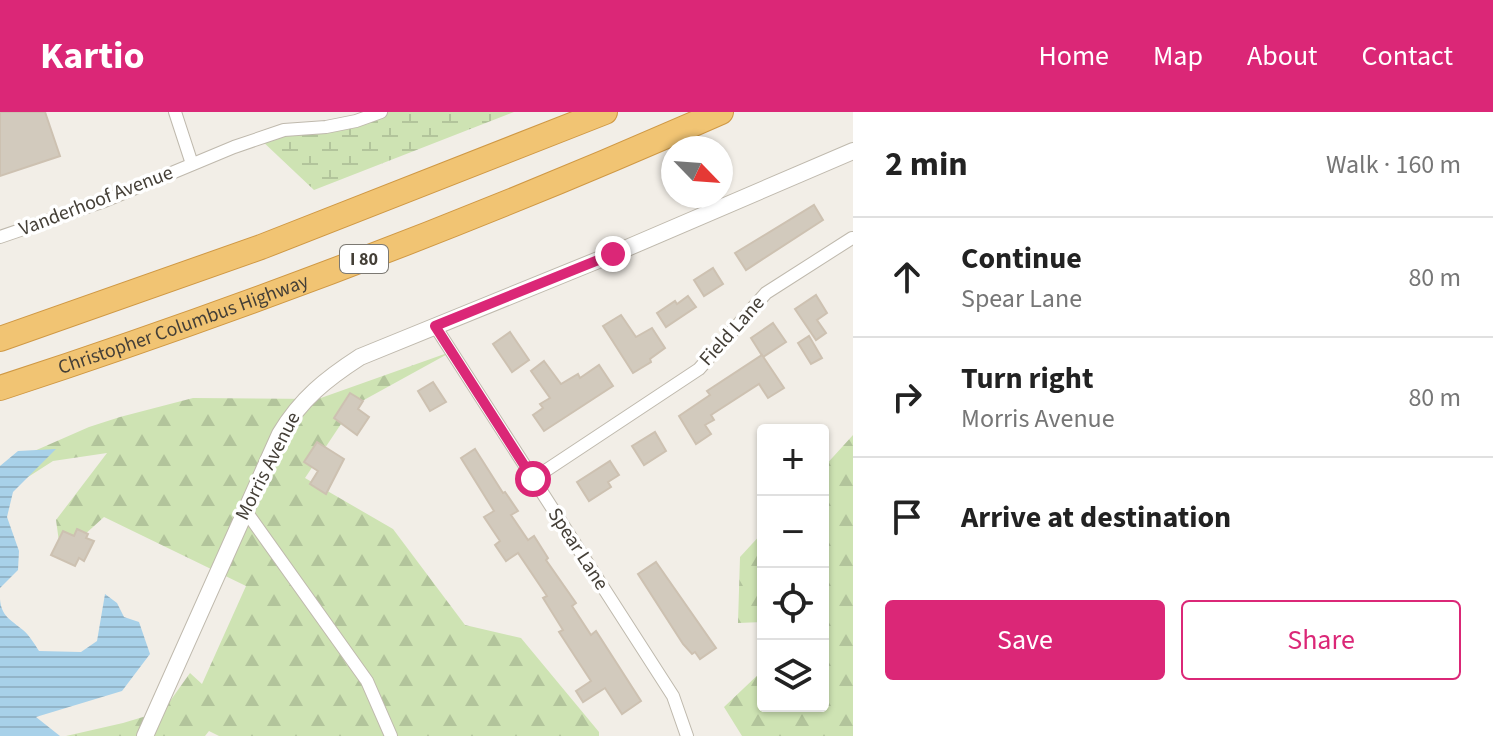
<!DOCTYPE html>
<html lang="en">
<head>
<meta charset="utf-8">
<style>
  :root { --surface:#fff; --page:#f6f6f6; --text:#222; --muted:#767676; --line:#e0e0e0; --accent:#db2777 }
  body { margin:0; font-family:"Source Sans 3",sans-serif; background:var(--page); color:var(--text) }
  .controls { position:absolute; right:24px; bottom:24px; display:grid; overflow:hidden; border-radius:8px; box-shadow:0 2px 6px #0004 }
  .controls button { width:72px; height:72px; display:grid; place-items:center; padding:0; border:0; border-bottom:2px solid var(--line); background:var(--surface); color:var(--text); font:40px sans-serif }
  .compass { position:absolute; left:661px; top:24px; width:72px; height:72px; border-radius:50%; background:var(--surface); box-shadow:0 2px 6px #0004; rotate:115deg }
  .stop { position:absolute; width:24px; height:24px; margin:-18px; border:6px solid #db2777; border-radius:50%; background:#fff }
  .stop.end { background:#db2777; border-color:#fff; box-shadow:0 2px 8px #0008 }
  .list { margin:0; padding:0; list-style:none }
  h2 { display:flex; justify-content:space-between; align-items:center; height:104px; margin:0; padding:0 32px; font-size:34px }
  h2 small { font-size:26px; font-weight:400; color:var(--muted) }
  .list li { display:grid; grid-template-columns:52px 1fr auto; gap:24px; align-items:center; box-sizing:border-box; height:120px; padding:0 32px; border-top:2px solid var(--line) }
  .list b { display:block; font-size:30px; white-space:nowrap }
  .list p { margin:0; font-size:26px; white-space:nowrap; color:var(--muted) }
  .list em { font-size:26px; font-style:normal; color:var(--muted) }
  .actions { display:flex; gap:16px; padding:24px 32px }
  .actions a { flex:1; padding:18px 0; border:2px solid var(--accent); border-radius:8px; text-align:center; font-size:28px; color:var(--accent) }
  .actions .main { background:var(--accent); color:#fff }
  .icon { flex:none; width:44px; height:44px; fill:none; stroke:currentColor; stroke-width:2; stroke-linecap:round; stroke-linejoin:round }
  .map { position:relative; flex:none; width:853px; height:624px; overflow:hidden }
  header { display:flex; align-items:center; gap:48px; box-sizing:border-box; height:112px; padding:0 40px; background:var(--accent); color:#fff }
  header strong { font-size:38px }
  nav { display:flex; gap:44px; margin-inline-start:auto; font-size:28px }
  main { display:flex }
  aside { flex:1; background:var(--surface) }
  .map>svg:first-child { display:block }
</style>
</head>
<body>
<header>
<strong>Kartio</strong>
<nav><a>Home</a><a>Map</a><a>About</a><a>Contact</a></nav>
</header>
<main>
<div class="map">
<svg width="853" height="624" viewBox="0 0 853 624">
  <defs>
    <pattern id="forest-firs" width="22" height="20" patternUnits="userSpaceOnUse" patternTransform="scale(2)"><rect width="22" height="20" fill="#cee3b3"/><path d="M5 1l3.5 6h-7zM16 11l3.5 6h-7z" fill="#b2c49b"/></pattern>
    <pattern id="wetland-marsh" width="20" height="14" patternUnits="userSpaceOnUse" patternTransform="scale(2)"><rect width="20" height="14" fill="#cee3b3"/><path d="M1 5h8M5 5V1M11 12h8M15 12V8" fill="none" stroke="#b2c49b"/></pattern>
    <pattern id="water-rules" width="6" height="5" patternUnits="userSpaceOnUse" patternTransform="scale(2)"><rect width="6" height="5" fill="#a8d1e9"/><path d="M0 2.5h6" fill="none" stroke="#92b4c8"/></pattern>
  </defs>
  <rect width="100%" height="100%" fill="#f2eee7"/>
  <!-- forest -->
  <g fill="url(#forest-firs)">
    <path d="M453,239L353,294L305,366L393,417L465,513L521,526L599,620V624H219L209,619L205,624H66L123,611L163,599L190,561L202,572L246,474L104,405L61,444L56,408L107,341L53,349L0,383V354L89,315L120,305L193,286L318,287Z"/>
    <path d="M853,323V624H742L724,595L763,558V594H823V356Z"/>
    <path d="M763,420V510L738,511L740,445Z"/>
  </g>
  <!-- wetland -->
  <path fill="url(#wetland-marsh)" d="M364,0H514L314,78L260,27L346,7Z"/>
  <!-- water -->
  <g fill="url(#water-rules)">
    <path d="M56,337L13,380L7,405L19,439L18,458L0,476V354L18,339Z"/>
    <path d="M105,482L117,491L124,505L139,510L150,542L122,579L36,605L60,624H0V487C1,504 11,508 23,518C29,523 34,531 39,539L81,540L97,529Z"/>
  </g>
  <!-- building -->
  <g fill="#d2cabd" stroke="#cdc1b1" stroke-width="2">
    <path d="M0,0H45L60,44L0,64Z"/>
    <path d="M814,93L823,108L746,158L735,141Z"/>
    <path d="M713,156L723,172L704,184L694,168Z"/>
    <path d="M816,183L827,201L817,208L826,221L816,228L795,197Z"/>
    <path d="M688,184L696,195L666,215L657,201L675,189L677,192Z"/>
    <path d="M621,203L636,225L652,216L665,236L650,247L651,250L633,261L603,214Z"/>
    <path d="M773,211L786,230L763,245L751,226Z"/>
    <path d="M510,220L529,248L512,260L493,232Z"/>
    <path d="M809,224L822,246L811,252L798,231Z"/>
    <path d="M762,243L784,276L768,286L759,272L711,303L714,308L705,313L711,322L696,332L679,304L710,283L707,279Z"/>
    <path d="M544,249L561,272L578,262L580,266L599,253L613,274L544,319L533,303L543,296L540,292L550,286L531,259Z"/>
    <path d="M433,270L446,290L430,299L418,279Z"/>
    <path d="M350,281L363,289L358,297L369,305L357,323L334,306Z"/>
    <path d="M655,320L666,339L644,353L632,334Z"/>
    <path d="M317,330L344,347L326,382L310,372L318,359L304,350Z"/>
    <path d="M475,337L503,381L505,380L518,399L511,403L528,428L534,424L548,446L546,448L576,491L572,494L591,523L596,519L641,589L622,602L605,576L583,590L576,579L591,569L559,520L563,518L543,486L547,484L518,441L506,449L495,433L500,429L484,405L494,399L461,346Z"/>
    <path d="M610,349L619,363L608,370L611,375L589,389L577,370Z"/>
    <path d="M77,417L88,422L86,426L94,429L84,449L79,446L75,454L51,443L63,419L74,424Z"/>
    <path d="M656,450L716,536L700,547L695,540L692,542L683,532L638,462Z"/>
  </g>
  <g fill="none" stroke-linecap="round" stroke-linejoin="round">
    <!-- minor casing -->
    <g stroke="#bfb9ad" stroke-width="14">
      <g id="minor">
        <path d="M175,0L192,52"/>
        <path d="M0,125L102,90L234,35L284,18L326,15L356,9L381,0"/>
        <path d="M435,214L673,584L687,624"/>
        <path d="M533,367L699,257L766,181L852,126"/>
        <path d="M245,398L367,569L391,624"/>
      </g>
    </g>
    <!-- tertiary casing -->
    <g stroke="#bfb9ad" stroke-width="18">
      <path id="tertiary" d="M145,624L280,322C301,287 326,267 360,245L613,142L853,39"/>
    </g>
    <!-- motorway casing -->
    <g stroke="#cf9844" stroke-width="26">
      <g id="motorway">
        <path d="M0,227L261,135L605,0"/>
        <path id="s1" d="M0,276C245,196 486,104 721,0"/>
      </g>
    </g>
    <!-- minor -->
    <use href="#minor" stroke="#fff" stroke-width="12"/>
    <!-- tertiary -->
    <use href="#tertiary" stroke="#fff" stroke-width="16"/>
    <!-- motorway -->
    <use href="#motorway" stroke="#f1c473" stroke-width="24"/>
  </g>
  <g fill="none" stroke-linecap="round" stroke-linejoin="round">
    <!-- route -->
    <path stroke="#db2777" stroke-width="10" d="M533,367L435,214L613,142"/>
  </g>
  <g text-anchor="middle" dominant-baseline="central" stroke-width="7" stroke-linejoin="round" paint-order="stroke">
    <!-- shield labels -->
    <rect fill="#fff" stroke="#7c7973" stroke-width="2" x="340" y="133" width="48" height="28" rx="6"/>
    <g font-size="18" font-weight="bold" fill="#443f37">
      <text x="364" y="147">I 80</text>
    </g>
    <!-- street labels -->
    <g font-size="20" fill="#443f37" stroke="#fff">
      <text transform="translate(96 89) rotate(-21)">Vanderhoof Avenue</text>
      <text stroke="none"><textPath href="#s1" startOffset="194">Christopher Columbus Highway</textPath></text>
      <text transform="translate(732 219) rotate(-48)">Field Lane</text>
      <text transform="translate(268 354) rotate(-63)">Morris Avenue</text>
      <text transform="translate(578 437) rotate(57)">Spear Lane</text>
    </g>
  </g>
</svg>
<div class="controls">
<button>+</button>
<button>−</button>
<button><svg class="icon" aria-label="locate" viewBox="0 0 24 24"><circle cx="12" cy="12" r="6"/><path d="M12 2v4M12 18v4M2 12h4M18 12h4"/></svg></button>
<button><svg class="icon" aria-label="layers" viewBox="0 0 24 24"><path d="M12 4l9 5-9 5-9-5zM3 14l9 5 9-5"/></svg></button>
</div>
<svg class="compass" viewBox="-18 -18 36 36"><path d="M0-13l5 13h-10z" fill="#e53935"/><path d="M0 13l5-13h-10z" fill="#767676"/></svg>
<div class="stop" style="left:533px;top:367px"></div>
<div class="stop end" style="left:613px;top:142px"></div>
</div>
<aside>
<h2>2 min<small>Walk · 160 m</small></h2>
<ul class="list">
<li><svg class="icon" aria-label="ahead" viewBox="0 0 24 24"><path d="M12 20V5M6 11l6-6 6 6"/></svg><div><b>Continue</b><p>Spear Lane</p></div><em>80 m</em></li>
<li><svg class="icon" aria-label="right" viewBox="0 0 24 24"><path d="M7 20v-9h11M14 6l5 5-5 5"/></svg><div><b>Turn right</b><p>Morris Avenue</p></div><em>80 m</em></li>
<li><svg class="icon" aria-label="arrive" viewBox="0 0 24 24"><path d="M6 21V4h12l-3 4 3 4H6"/></svg><div><b>Arrive at destination</b></div></li>
</ul>
<div class="actions"><a class="main">Save</a><a>Share</a></div>
</aside>
</main>
</body>
</html>
